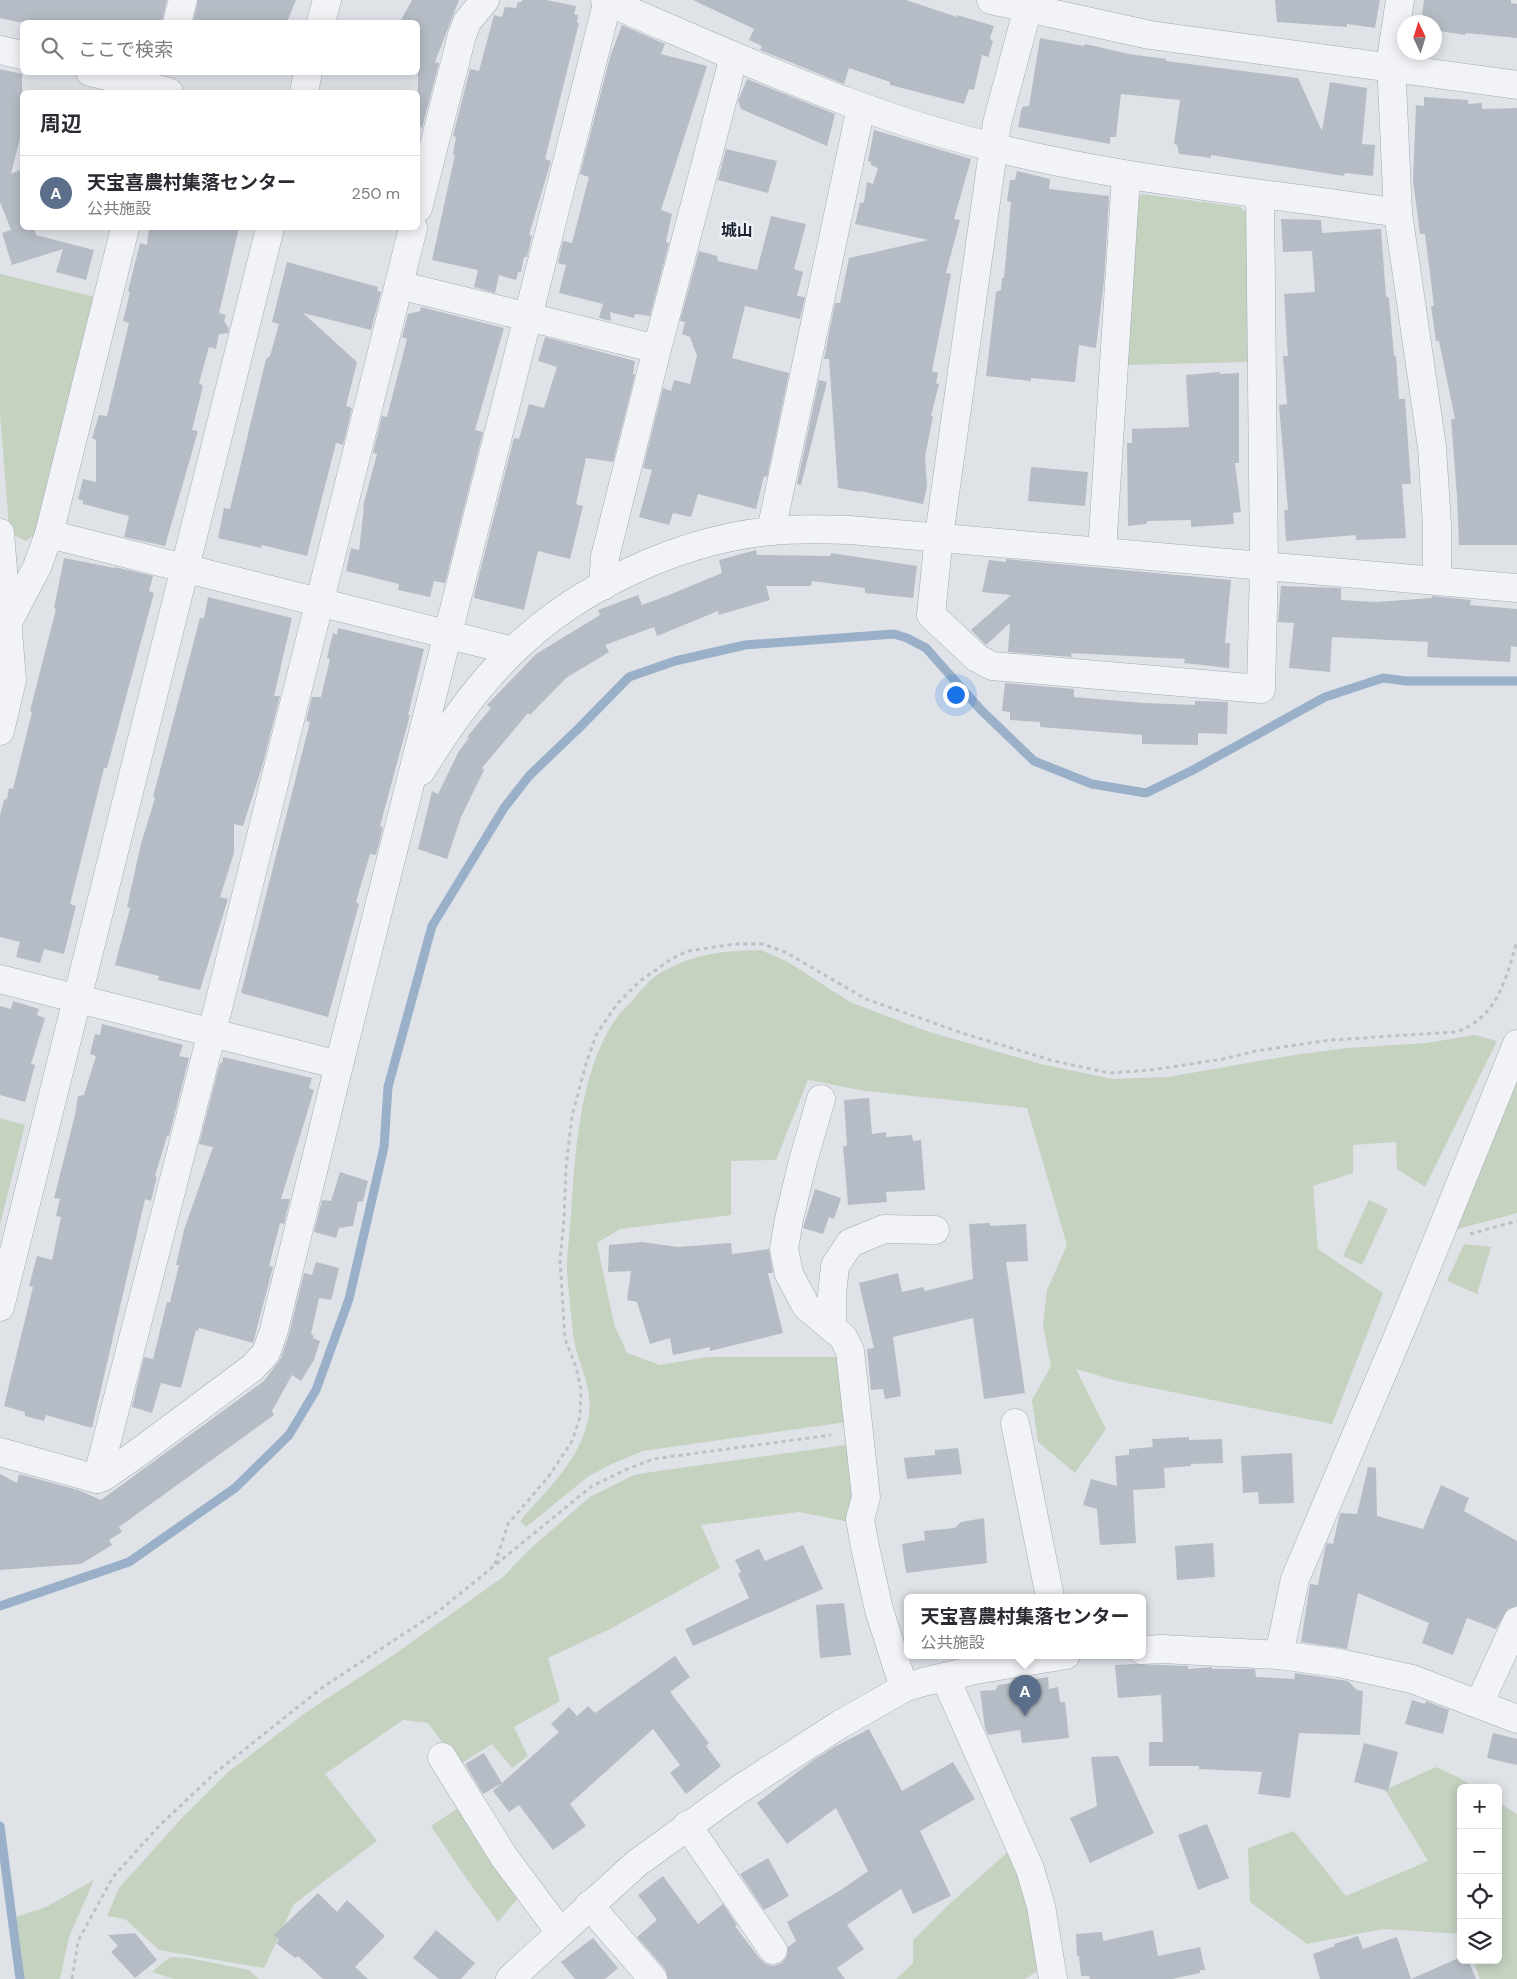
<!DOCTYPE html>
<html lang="ja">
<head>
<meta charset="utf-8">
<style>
  :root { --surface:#fff; --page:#f2f2f3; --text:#2b2b33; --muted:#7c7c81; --line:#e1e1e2; --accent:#0b8043 }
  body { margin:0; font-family:"DM Sans","Noto Sans JP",sans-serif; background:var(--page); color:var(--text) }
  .controls { position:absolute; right:15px; bottom:15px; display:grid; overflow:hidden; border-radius:8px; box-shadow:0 2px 12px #0003 }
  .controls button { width:45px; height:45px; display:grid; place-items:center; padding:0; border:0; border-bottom:1px solid var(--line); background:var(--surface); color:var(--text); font:25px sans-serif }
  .compass { position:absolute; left:1397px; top:15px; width:45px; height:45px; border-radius:50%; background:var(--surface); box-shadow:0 2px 12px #0003; rotate:356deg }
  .you { position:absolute; left:955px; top:694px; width:18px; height:18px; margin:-12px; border:4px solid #fff; border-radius:50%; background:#1a73e8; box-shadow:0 0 0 8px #1a73e833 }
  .badge { display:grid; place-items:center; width:32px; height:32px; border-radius:50%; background:var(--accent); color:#fff; font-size:16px; font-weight:700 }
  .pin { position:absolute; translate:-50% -41px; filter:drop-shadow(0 1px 2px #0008) }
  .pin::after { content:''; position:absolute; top:26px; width:18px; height:15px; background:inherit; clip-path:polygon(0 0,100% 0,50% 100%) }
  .popup { position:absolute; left:904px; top:1594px; width:242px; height:65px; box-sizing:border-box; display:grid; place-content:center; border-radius:8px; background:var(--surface); filter:drop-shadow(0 1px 4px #0005); font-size:16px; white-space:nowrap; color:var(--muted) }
  .popup b { font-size:19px; color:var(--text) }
  .popup::after { content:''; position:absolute; left:50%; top:100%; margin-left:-10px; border:10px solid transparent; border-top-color:var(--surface) }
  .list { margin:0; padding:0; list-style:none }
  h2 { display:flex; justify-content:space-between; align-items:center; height:65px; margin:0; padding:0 20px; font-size:21px }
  h2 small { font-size:16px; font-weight:400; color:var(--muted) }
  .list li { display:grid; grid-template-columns:32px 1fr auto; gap:15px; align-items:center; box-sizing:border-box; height:75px; padding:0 20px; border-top:1px solid var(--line) }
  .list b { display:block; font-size:19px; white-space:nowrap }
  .list p { margin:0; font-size:16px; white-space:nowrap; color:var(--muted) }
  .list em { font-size:16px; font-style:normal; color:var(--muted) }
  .icon { flex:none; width:28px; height:28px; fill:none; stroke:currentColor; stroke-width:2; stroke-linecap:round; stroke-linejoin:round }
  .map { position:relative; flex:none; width:1517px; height:1979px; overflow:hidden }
  .search { position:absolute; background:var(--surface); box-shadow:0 2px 12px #0003; left:20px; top:20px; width:400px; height:55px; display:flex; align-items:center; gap:12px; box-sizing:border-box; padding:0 18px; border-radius:8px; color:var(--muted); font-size:19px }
  .panel { position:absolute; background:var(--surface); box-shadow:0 2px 12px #0003; left:20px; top:90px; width:400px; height:140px; border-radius:8px }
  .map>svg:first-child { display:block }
</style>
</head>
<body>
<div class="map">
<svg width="1517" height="1979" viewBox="0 0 1517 1979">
  <rect width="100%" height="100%" fill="#dfe3e8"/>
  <!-- green -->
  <g fill="#c5d2c0">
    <path d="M1142,194L1240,207L1247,213L1249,362L1126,365L1134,203Z"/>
    <path d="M0,274L95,297L34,535L26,541L13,535L9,527L0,413Z"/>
    <path d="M761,950L788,962L850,1002L926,1031L1041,1064L1112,1079L1168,1077L1294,1055L1348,1048L1426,1043L1475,1035L1497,1041L1425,1187L1397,1169L1396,1142L1353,1145V1173L1313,1186L1318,1249L1383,1293L1332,1424L1117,1381L1076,1369L1106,1429L1075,1473L1038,1442L1032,1400L1051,1366L1043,1326L1047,1290L1067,1245L1027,1108L865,1091L808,1080L776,1160L731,1161V1215L620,1229L597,1243L614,1324L627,1353L660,1365L708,1357H839L847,1422L643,1451L614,1463L589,1476L526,1527L520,1521C547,1490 583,1457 589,1414C593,1383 576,1362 573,1333C571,1313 568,1290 567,1269C567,1251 570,1232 571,1213C575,1153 580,1074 613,1023C618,1014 626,1007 633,1000C640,991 650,979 660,973C695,953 722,951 761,950Z"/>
    <path d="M1517,1082V1213L1454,1230Z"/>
    <path d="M0,1118L25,1125L0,1225Z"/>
    <path d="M1369,1200L1388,1209L1362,1265L1343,1256Z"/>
    <path d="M1464,1244L1491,1247L1477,1294L1447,1281Z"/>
    <path d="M853,1444L852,1507L849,1522L799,1512L701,1525L720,1568L612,1628L548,1658L560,1701L514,1727L528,1756L512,1768L492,1744L459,1765L428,1723L403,1720L325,1774L377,1841L294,1904L264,1968L159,1950L125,1919L107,1916L119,1888L180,1820L227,1773L305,1713L395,1654L503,1577L531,1548L590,1497L634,1475L658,1471Z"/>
    <path d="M1436,1767L1460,1778L1475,1788H1461V1934L1383,1929L1307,1944L1250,1902L1248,1848L1294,1831L1346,1896L1428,1861L1385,1790Z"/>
    <path d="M1498,1802L1517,1814V1979H1480L1473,1960H1498Z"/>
    <path d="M458,1808L519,1897L498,1922L461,1871L431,1826Z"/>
    <path d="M1010,1850L1033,1909L1042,1968L1025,1979H896L913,1963V1940L946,1907Z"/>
    <path d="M94,1880L69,1937L60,1979H22L13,1918L46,1907Z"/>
    <path d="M170,1957L189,1958L249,1970L259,1979H174L152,1972Z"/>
  </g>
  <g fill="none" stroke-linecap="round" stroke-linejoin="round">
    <!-- stream -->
    <g stroke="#9ab0c8" stroke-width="9">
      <path d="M0,1606L129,1562L235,1488L289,1435L316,1390L349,1299L384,1147L388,1087L432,926L504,808L529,776L579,728L629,677L675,661L745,645L894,634L907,638L926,648L981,710L1034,761L1092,784L1146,793L1191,771L1325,697L1383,678L1406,681H1517"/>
      <path d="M0,1826L20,1979"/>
    </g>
  </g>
  <!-- building -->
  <g fill="#b6bcc5">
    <path d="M0,0H167L162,22H18L0,18Z"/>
    <path d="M198,0H296L287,22H193Z"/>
    <path d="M412,0H459L435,62L439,63L422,128L418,126V22H400Z"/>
    <path d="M522,0H546L576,6L574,14L578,15L577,23H579L545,159L551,161L529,235L532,236L527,257H524L521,272H518L516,280L499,275L495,293L474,287L478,270L432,260L455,155L453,154L456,137L453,136L470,69L479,71L494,15L502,17L505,7L516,8L518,2H522Z"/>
    <path d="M693,0H906L957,17V15L994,26L990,38L993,42L988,57L982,55L974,90L969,89L964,104L890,85V82L849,68L844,84L760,50L762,46L749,40L754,29Z"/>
    <path d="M1275,0H1380L1375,28L1347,24V27L1277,22Z"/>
    <path d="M1424,0H1511V3L1517,4V38L1466,33L1465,35L1434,30V22H1421Z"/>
    <path d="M622,25L665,44L661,54L707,66L661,210L672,214L666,242L669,243L650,316L635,314L634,318L610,312L611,321L599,318L603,304L559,293L566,265L558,263L563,241L572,243L589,177L580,174L610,57Z"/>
    <path d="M1040,38L1084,46L1085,44L1129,54L1166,59V61L1298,78L1322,131L1330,82L1367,88L1362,144L1375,145L1373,176L1345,173L1344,176L1211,155V158L1179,154L1177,145L1174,144L1180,100L1121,94L1116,137H1110V144L1018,127L1022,107L1029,106Z"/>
    <path d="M0,69L22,74V130L11,174L22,169V228H34L36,235L94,250L86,280L56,272L63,249L12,265L2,233L11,230L0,202Z"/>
    <path d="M747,79L835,114L827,146L741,109L738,101Z"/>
    <path d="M1424,97L1468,100V104L1482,103V109L1517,108V545H1459L1457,496L1451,419H1455L1439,341H1436L1431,306H1434L1425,234H1420L1413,181L1416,105L1424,106Z"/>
    <path d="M874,130L971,159L954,219L960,220L946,273L951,274L932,371L938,373L936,383L939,384L931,416H933L925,457L927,487L923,504L860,491V492L838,488L829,359H824L835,303H840L849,258L928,240L855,224L860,203L864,202L867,182L873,184L878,168L871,165V162L868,161Z"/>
    <path d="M726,149L777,161L768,193L718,180Z"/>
    <path d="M1017,171L1050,179L1049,189L1109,196L1104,281L1096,348L1079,345L1075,382L1031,378V381L986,376L996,292L1001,290L1002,278H1004L1011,202L1007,201L1010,180H1015Z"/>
    <path d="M771,216L806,224L794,269L803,272L797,296L805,297L800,319L745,306L732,358L789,373L767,477L764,476L756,509L698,494L691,517L673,513L669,525L639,517L652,470L643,468L663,388L671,391L674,380L690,384L697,356L690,337L682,334L685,322L680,321L699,251L717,256L718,261L757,270Z"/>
    <path d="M1281,219L1321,220L1322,233L1381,229L1386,296L1389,298L1394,356H1396L1399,399H1405L1411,484H1402L1406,538L1356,540V535L1286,541L1284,510H1288L1279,405L1287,404L1283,356H1288L1287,343L1284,294L1315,292L1312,251L1283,252Z"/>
    <path d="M149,228H239L219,313L226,315L224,321L229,329L228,333L219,334L216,349L209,347L199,383L203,386L192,430L198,431L165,546L124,537L129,516L83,504V501L78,499L83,479L96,482V440L92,438L99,415L107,416L129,323L123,321L130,292L128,291L140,243L147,245Z"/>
    <path d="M287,262L378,287L377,291L381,292L371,330L303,313L357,362L346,406L352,408L343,445L336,443L307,556L262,545L261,548L218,538L224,508L230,509L266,359L270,356L279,324L272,322Z"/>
    <path d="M421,307L504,328L475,430L483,432L445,583L434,581L430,597L398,590L399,584L346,571L351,548L359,550L364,507L363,506L377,454L373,453L382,416L387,417L407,339L402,337L408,314L420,311Z"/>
    <path d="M545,337L635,361L633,374L635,375L613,462L586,458L576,504L583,506L570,559L538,551L524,610L474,598L475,591L514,438L519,439L529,404L544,408L557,367L538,361Z"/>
    <path d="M1220,372V374L1239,373V463H1235L1241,512L1233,513L1234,524L1191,527V520L1148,521L1146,524L1128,526L1127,443H1132V429L1189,427L1186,375Z"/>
    <path d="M819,380L827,382L801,485L797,484Z"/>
    <path d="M1031,467L1088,472L1085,506L1028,501Z"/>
    <path d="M756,550L757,555L830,556L831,553L917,566L913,598L865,593V588L812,581L811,586H766L770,600L719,615L718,611L657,636L654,627L605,645L609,652L566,678L530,715L528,713L482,768L484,770L461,817L447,859L418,849L432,791L438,794L459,751L469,738L467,737L491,708L487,705L536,654L600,615L598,610L638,595L642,605L669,595L722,573L719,560Z"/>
    <path d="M64,558L115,568V567L153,576L149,591L154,593L107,768H104L70,904L76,906L64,954L44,949L40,963L16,957L20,942L0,937V815L4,800L7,799L9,788L13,789L32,712L30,711L56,609L54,608Z"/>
    <path d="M1006,559L1231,580L1225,643H1230L1229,668L1184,663L1185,659L1071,653L1072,657L1008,652L1010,623L986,645L971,630L1011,595L982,592L989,560L1006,562Z"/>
    <path d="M1281,586L1341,588V600L1376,602L1432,598V596L1471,600L1470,605L1517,609V647L1511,646L1510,662L1427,657L1428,642L1332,637L1330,672L1289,668L1294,623L1278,622Z"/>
    <path d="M208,597L292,618L274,696H280L262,767L243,826L234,824V853L220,897L228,899L200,990L158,980L159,976L115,965L130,908L127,907L141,844L155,798L153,797L200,618H204Z"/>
    <path d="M338,628L424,649L408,715H410L380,826L383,827L376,855L370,854L356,902L359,904L328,1017L241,993L310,722L306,721L312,697H321L330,659L327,658L333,633L337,635Z"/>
    <path d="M1005,683L1074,689V697L1144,703L1195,705V701L1228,702L1227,734L1198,733V745L1142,744V735L1040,727V722L1010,720V712L1002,711Z"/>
    <path d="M13,1001L39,1009L37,1015L45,1018L31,1064L35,1065L25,1102L0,1095V1006L11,1009Z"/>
    <path d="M102,1024L183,1045L179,1056L189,1058L169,1136H167L155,1176L157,1177L151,1201L145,1199L92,1428L46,1415L44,1421L25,1416V1412L4,1406L33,1287L29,1286L37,1256L52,1260L61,1217L56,1216L60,1199L54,1198L75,1115L78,1096L84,1095L96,1056L90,1054L95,1034L100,1035Z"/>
    <path d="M223,1057L312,1078L309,1088L314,1090L281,1199H290L284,1224L280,1223L269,1266L273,1267L253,1343L199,1328L198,1331L196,1330L181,1388L161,1383L152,1413L132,1407L144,1357L153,1359L167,1302H170L179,1265H176L184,1230L213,1147L199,1144L220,1063H222Z"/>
    <path d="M869,1098L872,1134L886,1132V1137L912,1135L913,1141L921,1140L925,1190L886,1192L887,1202L848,1205L843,1146H847L844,1100Z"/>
    <path d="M340,1172L368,1181L363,1201L358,1202L353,1226L339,1228L336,1238L314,1232L322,1200L331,1201Z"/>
    <path d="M815,1189L841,1198L834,1219L829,1217L823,1234L803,1228Z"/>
    <path d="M990,1223V1226L1026,1224L1028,1261L1006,1262L1025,1393L984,1399L973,1318L893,1337L901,1396L885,1399L883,1389L871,1390L867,1349L874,1348L859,1283L898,1273L902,1292L923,1287L925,1291L973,1279L969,1224Z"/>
    <path d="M642,1242L678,1247L731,1243L732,1254L769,1249L773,1273H768L783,1333L710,1351V1347L673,1355L670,1338L650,1344L637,1302L627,1300L631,1271L608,1272L609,1245Z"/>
    <path d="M316,1262L339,1268L332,1297L331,1300L319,1298L311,1334L314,1336L313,1338L320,1341L314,1360L301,1381L292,1375L272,1411L274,1415L119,1527L122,1532L109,1540L112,1545L81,1564L0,1570V1474L17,1483L19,1474L78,1490L101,1500L264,1381L281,1358L289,1334L304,1273L312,1275Z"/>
    <path d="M1189,1437V1440L1222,1439L1223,1463L1191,1464V1466L1164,1468L1165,1488L1133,1490L1136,1543L1100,1545L1097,1509L1083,1505L1091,1479L1117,1486L1115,1456L1129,1455V1449L1153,1447L1152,1439Z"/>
    <path d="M958,1448L962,1474L907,1479L904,1458L935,1455V1450Z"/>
    <path d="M1292,1453L1294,1503L1259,1504L1258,1492L1243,1493L1241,1456Z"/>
    <path d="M1368,1467L1376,1468L1377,1516L1423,1529L1441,1485L1469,1498L1464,1511L1517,1541V1606L1508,1609L1496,1629L1467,1618L1453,1655L1422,1643L1429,1623L1358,1593L1347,1649L1301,1642L1310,1584L1318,1585L1325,1549L1327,1543L1333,1544L1340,1513L1357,1514Z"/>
    <path d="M984,1518L987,1563L906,1573L902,1544L925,1540L924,1531L955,1528L961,1522Z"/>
    <path d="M1213,1543L1215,1577L1177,1580L1175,1546Z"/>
    <path d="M803,1545L823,1589L693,1646L685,1629L749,1598L738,1574L741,1572L735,1560L759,1549L765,1561Z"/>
    <path d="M844,1603L851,1655L820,1658L816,1605Z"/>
    <path d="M675,1656L690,1677L670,1692L709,1743L706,1746L721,1766L686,1794L670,1773L680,1765L653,1729L570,1804L586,1826L553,1850L519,1805L509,1812L493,1791L502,1783L483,1794L465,1764L484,1753L502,1783L559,1732L551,1724L569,1707L577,1716L588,1706L595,1713Z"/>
    <path d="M1137,1664L1188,1666V1669L1212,1667V1669H1255L1256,1677L1294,1679L1295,1673L1348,1681L1357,1690L1363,1691L1360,1735L1299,1733L1290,1798L1258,1794L1262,1772L1199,1769V1766H1149V1742H1163L1161,1695L1118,1698L1115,1665Z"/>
    <path d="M1048,1677L1049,1689L1058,1687L1060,1702H1065L1069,1738L1022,1743L1020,1730L988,1735L985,1728L980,1691L996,1690L998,1685Z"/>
    <path d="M1412,1700L1425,1704L1426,1701L1449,1710L1443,1734L1405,1724Z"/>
    <path d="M869,1729L902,1791L953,1762L975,1799L920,1831L951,1896L913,1914L901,1889L847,1925L864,1949L837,1968L845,1979H668L665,1969L637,1937L657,1920L638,1895L663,1876L698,1924L723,1904L737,1925L735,1926L760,1959L766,1964L774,1966L782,1963L787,1956L788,1947L796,1941L787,1922L844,1888L868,1871L836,1808L787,1844L757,1803L812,1761L834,1747Z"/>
    <path d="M1493,1733L1517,1739V1765L1487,1758Z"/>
    <path d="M1364,1743L1398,1752L1388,1791L1354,1782Z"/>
    <path d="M1118,1756L1154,1833L1090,1863L1070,1818L1097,1806L1091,1757Z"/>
    <path d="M1207,1824L1229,1878L1198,1890L1178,1835Z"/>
    <path d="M768,1858L789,1896L764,1910L740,1874Z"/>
    <path d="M318,1893L337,1912L347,1900L385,1936L355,1967L368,1979H323L298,1956L295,1958L276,1943L279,1940L274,1935Z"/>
    <path d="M436,1930L475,1963L461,1979H439L413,1958Z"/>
    <path d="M1153,1930L1158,1956L1200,1947L1205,1970H1200V1973L1172,1979H1090L1089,1976H1081L1079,1956H1077L1076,1934L1102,1932L1103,1941Z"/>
    <path d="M135,1933L157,1960L135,1978L111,1952L118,1946L108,1935Z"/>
    <path d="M1358,1936L1363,1949L1397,1937L1411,1979L1461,1957V1960H1468L1476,1979H1320L1313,1954L1335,1946L1334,1944Z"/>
    <path d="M593,1938L618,1968L605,1979H575L561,1962Z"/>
  </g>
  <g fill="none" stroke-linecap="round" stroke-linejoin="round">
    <!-- minor casing -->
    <g stroke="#a4aab2" stroke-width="29">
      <g id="minor">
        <path d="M605,0C639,16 674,30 708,45C801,85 894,123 993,147C1126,181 1263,192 1398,213"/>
        <path d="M991,0L1150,35L1517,85"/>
        <path d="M1030,0L997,123L939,536L931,615L977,658L992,666L1261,689L1264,566L1260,195"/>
        <path d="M1400,0L1392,53V83L1398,213L1432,447L1437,525V580"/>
        <path d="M177,22L183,0"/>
        <path d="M321,22L327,0"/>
        <path d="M0,50L22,55"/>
        <path d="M90,72L169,92"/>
        <path d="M304,92L308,72"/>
        <path d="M418,208L462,35L467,22L485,0"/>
        <path d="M399,285L657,349"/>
        <path d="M771,531L861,107"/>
        <path d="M0,533L12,680L0,731"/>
        <path d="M49,534L513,651"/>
        <path d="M1102,551L1126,176"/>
        <path d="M603,586L605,557L657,349L734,56"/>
        <path d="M8,622L37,567L49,534L125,228"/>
        <path d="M421,771C446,730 479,684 513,651C578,587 680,540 771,531C797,528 824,529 850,530L1517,588"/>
        <path d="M0,979L339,1065"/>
        <path d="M821,1099L803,1161L789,1219L784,1249L789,1274L806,1306L843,1337L850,1351L866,1497L860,1519L865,1547L879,1610L904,1688"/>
        <path d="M0,1307L270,228"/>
        <path d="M832,1327V1295L835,1266L850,1243L884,1229L935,1230"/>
        <path d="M1015,1423L1050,1597"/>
        <path d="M0,1452L97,1479L103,1477L135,1455L252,1368L266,1353L274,1330L339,1065L608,0"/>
        <path d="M97,1479L212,1032L413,228"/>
        <path d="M1142,1650L1162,1649L1279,1655L1339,1663L1412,1679L1517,1719"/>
        <path d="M1279,1655L1295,1579L1407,1315L1517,1044"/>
        <path d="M945,1677L1030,1869L1041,1906L1053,1979"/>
        <path d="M1479,1704L1517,1621"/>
        <path d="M442,1757L504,1857L560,1932"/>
        <path d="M687,1825L773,1950"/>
        <path d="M589,1905L653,1979"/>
        <path d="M510,1979L637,1863L740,1789L839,1725L904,1688L923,1682L975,1670L1066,1655"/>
      </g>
    </g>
    <!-- path -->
    <g stroke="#bdc0c7" stroke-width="3" stroke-dasharray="4 4" stroke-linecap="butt">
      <path d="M1470,1234L1517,1221"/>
      <path d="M495,1564L508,1524L549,1476L572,1441L580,1417L581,1389L576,1367L565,1339L560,1260L564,1220L566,1168L572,1116L586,1064L596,1035L617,1004L640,981L673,958L688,951L735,944H763L785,952L866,999L965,1034L1054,1061L1110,1073L1151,1070L1223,1059L1256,1051L1330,1040L1456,1032C1497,1018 1506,979 1517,941"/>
      <path d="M72,1979L78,1941L113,1877L158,1827L215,1773L323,1687L440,1610L592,1486L625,1470L653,1459L831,1435"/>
    </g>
    <!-- minor -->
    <use href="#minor" stroke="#f2f3f7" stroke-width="28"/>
  </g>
  <g text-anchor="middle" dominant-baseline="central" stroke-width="4.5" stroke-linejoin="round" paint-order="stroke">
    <!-- quarter labels -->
    <g font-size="16" font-weight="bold" fill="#1a2130" stroke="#eff1f6">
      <text x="737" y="230">城山</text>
    </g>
  </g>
</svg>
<div class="controls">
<button>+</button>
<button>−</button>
<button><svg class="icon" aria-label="locate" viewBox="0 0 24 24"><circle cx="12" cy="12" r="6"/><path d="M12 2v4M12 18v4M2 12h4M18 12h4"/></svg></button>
<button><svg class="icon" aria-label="layers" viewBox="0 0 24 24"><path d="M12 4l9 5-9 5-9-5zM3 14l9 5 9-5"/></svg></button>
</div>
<svg class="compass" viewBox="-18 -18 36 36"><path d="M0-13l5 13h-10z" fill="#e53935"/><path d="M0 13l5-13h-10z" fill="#7c7c81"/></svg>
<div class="you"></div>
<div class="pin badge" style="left:1025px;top:1716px;background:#5c6f8a">A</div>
<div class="popup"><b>天宝喜農村集落センター</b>公共施設</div>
<div class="search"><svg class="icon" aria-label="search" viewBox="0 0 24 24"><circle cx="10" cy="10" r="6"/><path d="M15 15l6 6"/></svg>ここで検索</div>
<section class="panel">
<h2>周辺<small></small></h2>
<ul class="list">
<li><span class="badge" style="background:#5c6f8a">A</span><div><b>天宝喜農村集落センター</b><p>公共施設</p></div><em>250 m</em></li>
</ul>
</section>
</div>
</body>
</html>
